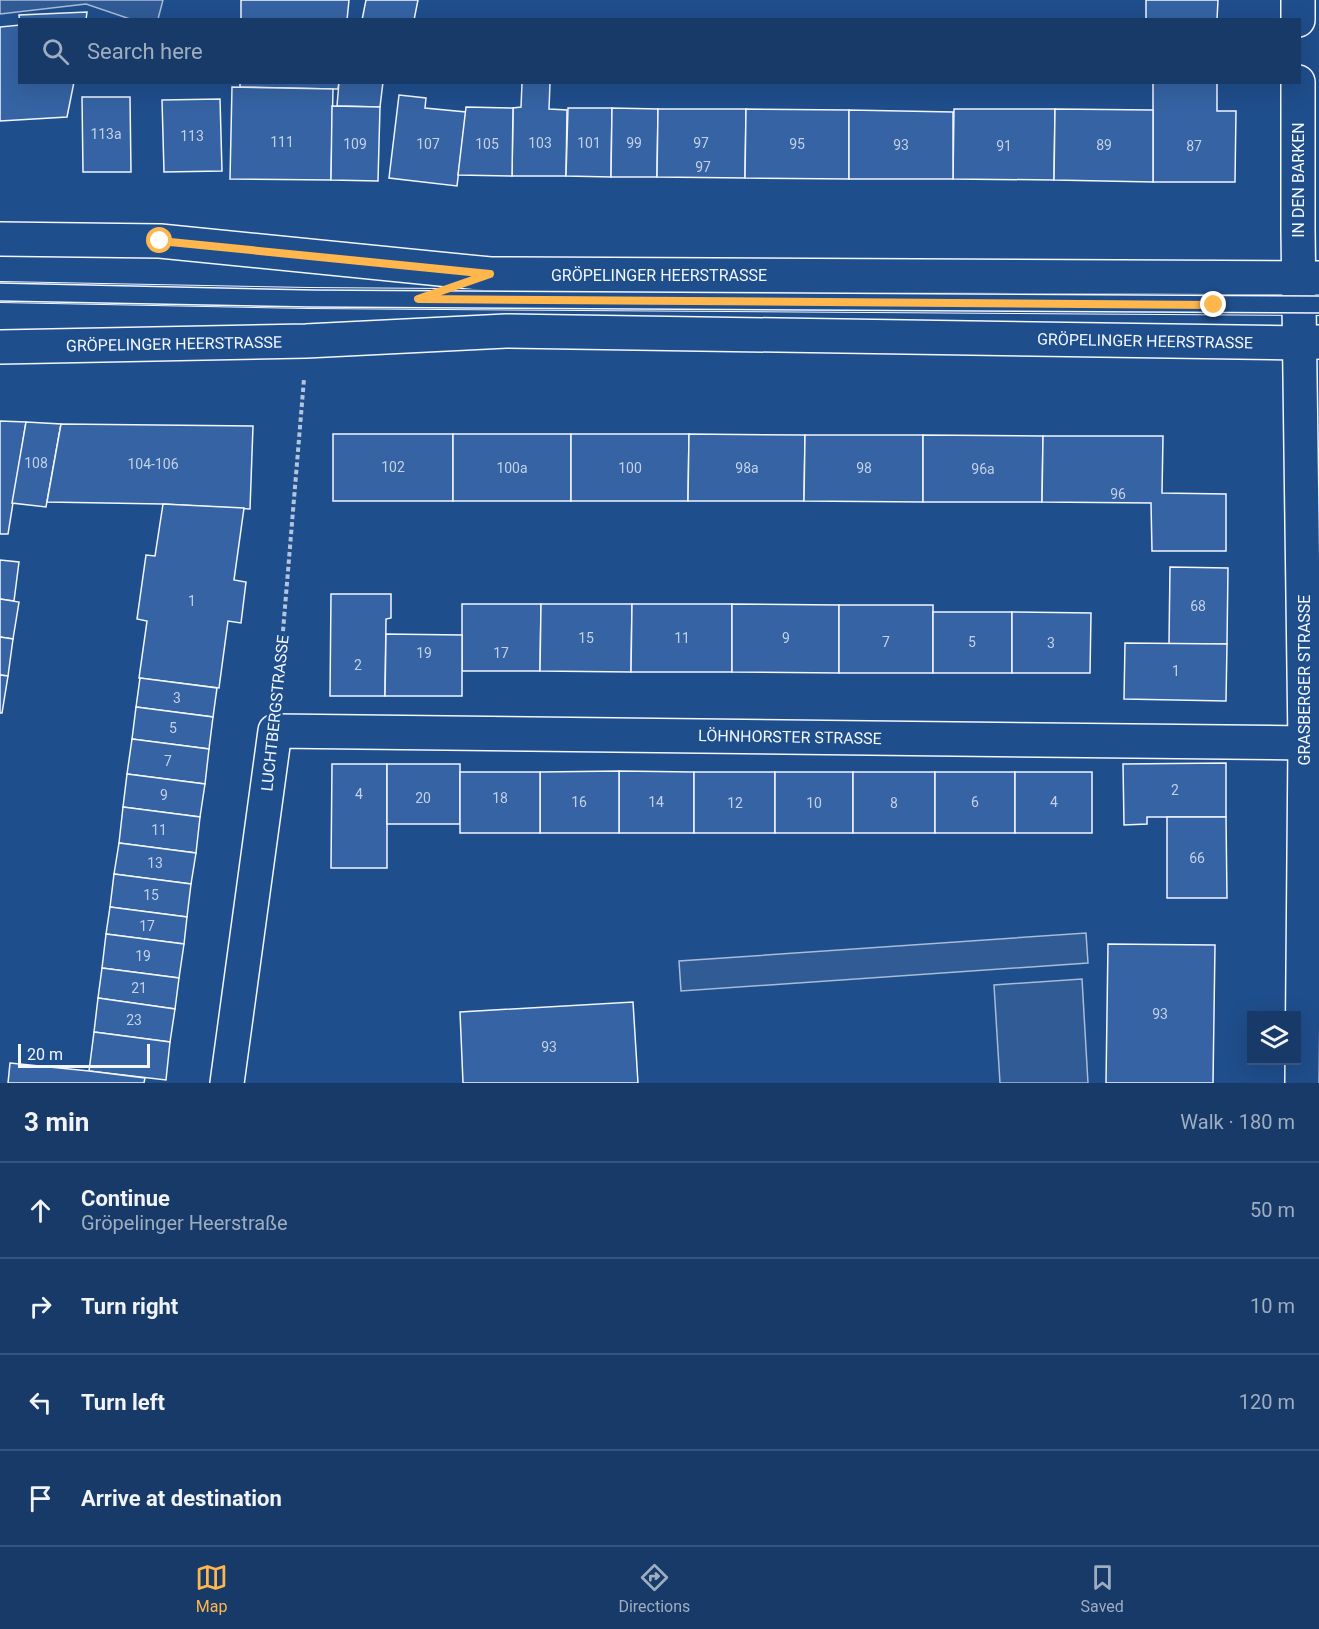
<!DOCTYPE html>
<html lang="en">
<head>
<meta charset="utf-8">
<style>
  :root { --surface:#173a69; --page:#20416f; --text:#f1f3f6; --muted:#9eadc0; --line:#36547d; --accent:#ffb74d }
  body { margin:0; font-family:Roboto,sans-serif; background:var(--page); color:var(--text) }
  .controls { position:absolute; right:18px; bottom:18px; display:grid; overflow:hidden; border-radius:0px; box-shadow:0 6px 24px #0002 }
  .controls button { width:54px; height:54px; display:grid; place-items:center; padding:0; border:0; border-bottom:2px solid var(--line); background:var(--surface); color:var(--text); font:30px sans-serif }
  .scale { position:absolute; left:18px; bottom:15px; width:132px; box-sizing:border-box; padding-left:6px; border:3px solid #f2f6ff; border-top:0; font-size:16px; line-height:21px; white-space:nowrap; color:#f2f6ff; -webkit-text-stroke:4px #1f4e8c; paint-order:stroke }
  .stop { position:absolute; width:18px; height:18px; margin:-14px; border:4px solid #ffb74d; border-radius:50%; background:#fff }
  .stop.end { background:#ffb74d; border-color:#fff; box-shadow:0 2px 6px #0008 }
  .list { margin:0; padding:0; list-style:none }
  h2 { display:flex; justify-content:space-between; align-items:center; height:78px; margin:0; padding:0 24px; font-size:26px }
  h2 small { font-size:20px; font-weight:400; color:var(--muted) }
  .list li { display:grid; grid-template-columns:39px 1fr auto; gap:18px; align-items:center; box-sizing:border-box; height:96px; padding:0 24px; border-top:2px solid var(--line) }
  .list b { display:block; font-size:22px; white-space:nowrap }
  .list p { margin:0; font-size:20px; white-space:nowrap; color:var(--muted) }
  .list em { font-size:20px; font-style:normal; color:var(--muted) }
  .icon { flex:none; width:33px; height:33px; fill:none; stroke:currentColor; stroke-width:2; stroke-linecap:round; stroke-linejoin:round }
  .map { position:relative; flex:none; width:1319px; height:1083px; overflow:hidden }
  .search { position:absolute; background:var(--surface); box-shadow:0 6px 24px #0002; left:18px; right:18px; top:18px; height:66px; display:flex; align-items:center; gap:15px; box-sizing:border-box; padding:0 21px; border-radius:0px; color:var(--muted); font-size:22px }
  .sheet { height:462px; background:var(--surface) }
  nav { display:flex; justify-content:space-around; align-items:center; box-sizing:border-box; height:84px; border-top:2px solid var(--line); background:var(--surface); font-size:16px; color:var(--muted) }
  nav a { display:grid; justify-items:center; gap:3px }
  nav .on { color:var(--accent) }
  .map>svg:first-child { display:block }
</style>
</head>
<body>
<div class="map">
<svg width="1319" height="1083" viewBox="0 0 1319 1083">
  <rect width="100%" height="100%" fill="#1f4e8c"/>
  <!-- built -->
  <g fill="#305b95" stroke="#a8bbd7" stroke-width="1.5">
    <path d="M0,0H163L158,19L133,20L86,4L0,14Z"/>
    <path d="M1086,933L1088,963L681,991L679,961Z"/>
    <path d="M1082,979L1088,1083H1000L994,985Z"/>
  </g>
  <!-- building -->
  <g fill="#3563a3" stroke="#f2f6ff" stroke-width="1.5">
    <path d="M241,0H349L347,20H241Z"/>
    <path d="M366,0H418L414,20H362Z"/>
    <path d="M1146,0H1218L1217,20H1146Z"/>
    <path d="M87,12L86,20H20V24L19,15Z"/>
    <path d="M20,25V82H74L67,117L0,121V27Z"/>
    <path d="M240,82H339L338,89H333L240,87Z"/>
    <path d="M339,82H383L380,107L337,106Z"/>
    <path d="M1153,82H1217V111H1236L1235,182H1153Z"/>
    <path d="M522,83H550L549,109L567,110L566,176H512L513,108L521,107Z"/>
    <path d="M232,87L333,89L331,180L230,179Z"/>
    <path d="M399,95L426,98L425,108L466,112L457,186L389,178Z"/>
    <path d="M82,97H130L131,172H83Z"/>
    <path d="M220,99L222,171L164,172L162,100Z"/>
    <path d="M332,106L380,107L378,181L331,180Z"/>
    <path d="M466,107L513,108L512,176L458,175Z"/>
    <path d="M568,108H612L611,177L566,176Z"/>
    <path d="M612,108L658,109L657,177H611Z"/>
    <path d="M658,109H746L745,178L657,177Z"/>
    <path d="M746,109L849,110V179L745,178Z"/>
    <path d="M954,109H1055L1054,180L953,179Z"/>
    <path d="M1055,109L1153,110V182L1054,180Z"/>
    <path d="M849,110L953,112V179H849Z"/>
    <path d="M0,421L26,422L8,534H0Z"/>
    <path d="M26,422L61,424L46,507L12,503Z"/>
    <path d="M61,424L253,426L250,509L163,504L47,502Z"/>
    <rect x="333" y="434" width="120" height="67"/>
    <rect x="453" y="434" width="118" height="67"/>
    <path d="M571,434H689L688,501H571Z"/>
    <path d="M689,434L805,435L804,501H688Z"/>
    <path d="M805,435H923V502L804,501Z"/>
    <path d="M923,435L1043,436L1042,502H923Z"/>
    <path d="M1043,436H1163L1162,493L1226,494V551H1152L1151,503L1042,502Z"/>
    <path d="M163,504L244,508L234,580L246,582L241,623L228,621L219,688L139,678L147,621L137,619L146,555L155,556Z"/>
    <path d="M0,560L19,562L14,601L0,599Z"/>
    <path d="M1170,567L1228,568L1227,644H1169Z"/>
    <path d="M331,594H391V618L386,619L385,696H330Z"/>
    <path d="M0,599L19,602L13,639L0,637Z"/>
    <path d="M462,604H541L540,671H462Z"/>
    <path d="M541,604H632L631,672L540,671Z"/>
    <path d="M632,604H732V672H631Z"/>
    <path d="M732,604L839,605V673L732,672Z"/>
    <rect x="839" y="605" width="94" height="68"/>
    <rect x="933" y="612" width="79" height="61"/>
    <path d="M1012,612L1091,613L1090,673H1012Z"/>
    <path d="M386,634L462,635V696H385Z"/>
    <path d="M0,637L13,639L8,676L0,675Z"/>
    <path d="M1125,643L1227,644L1226,701L1124,699Z"/>
    <path d="M0,675L8,676L2,713H0Z"/>
    <path d="M140,678L217,688L213,717L136,707Z"/>
    <path d="M136,707L213,717L209,749L132,739Z"/>
    <path d="M132,739L209,749L205,784L127,774Z"/>
    <path d="M1226,763V817H1147V824L1124,825L1123,764Z"/>
    <path d="M332,764H387V868H331Z"/>
    <rect x="387" y="764" width="73" height="60"/>
    <path d="M619,771L694,772V833H619Z"/>
    <path d="M619,771V833H540V772Z"/>
    <rect x="460" y="772" width="80" height="61"/>
    <rect x="694" y="772" width="81" height="61"/>
    <rect x="775" y="772" width="78" height="61"/>
    <rect x="853" y="772" width="82" height="61"/>
    <rect x="935" y="772" width="80" height="61"/>
    <rect x="1015" y="772" width="77" height="61"/>
    <path d="M127,774L205,784L200,817L123,807Z"/>
    <path d="M123,807L200,817L196,853L119,843Z"/>
    <path d="M1167,817H1226L1227,898H1167Z"/>
    <path d="M119,843L196,853L191,884L114,874Z"/>
    <path d="M114,874L191,884L187,917L110,907Z"/>
    <path d="M110,907L187,917L184,944L106,934Z"/>
    <path d="M106,934L184,944L179,978L102,968Z"/>
    <path d="M1108,944L1215,945L1213,1083H1106Z"/>
    <path d="M102,968L179,978L175,1009L98,998Z"/>
    <path d="M98,998L175,1009L170,1042L94,1032Z"/>
    <path d="M633,1002L638,1083H463L460,1012Z"/>
    <path d="M94,1032L170,1042L166,1080L89,1071Z"/>
    <path d="M10,1063L89,1071L145,1078L144,1083H8Z"/>
  </g>
  <g fill="none" stroke-linecap="round" stroke-linejoin="round">
    <!-- service casing -->
    <g stroke="#f2f6ff" stroke-width="22">
      <path id="service" d="M0,292L309,298L1319,305"/>
    </g>
    <!-- minor casing -->
    <g stroke="#f2f6ff" stroke-width="36">
      <g id="minor">
        <path d="M1298,20V0"/>
        <path d="M1298,82V230L1305,743L1302,1083"/>
        <path d="M227,1083L275,731L1305,743"/>
      </g>
    </g>
    <!-- secondary casing -->
    <g stroke="#f2f6ff" stroke-width="36">
      <g id="secondary">
        <path d="M0,239L160,241L490,274L1319,278"/>
        <path d="M0,347L306,341L506,331L1300,343L1319,342"/>
      </g>
    </g>
    <!-- path -->
    <path stroke="#b3c4dc" stroke-width="4" stroke-dasharray="4.5 3" stroke-linecap="butt" d="M278,691L304,379"/>
    <!-- service -->
    <use href="#service" stroke="#1f4e8c" stroke-width="20"/>
    <!-- minor -->
    <use href="#minor" stroke="#1f4e8c" stroke-width="33"/>
    <!-- secondary -->
    <use href="#secondary" stroke="#1f4e8c" stroke-width="33"/>
    <!-- tram -->
    <g stroke="#f2f6ff" stroke-width="1.5">
      <path d="M0,283L315,290L1319,296"/>
      <path d="M0,301L309,307L1319,313"/>
    </g>
  </g>
  <g fill="none" stroke-linecap="round" stroke-linejoin="round">
    <!-- route -->
    <path stroke="#ffb74d" stroke-width="8" d="M160,241L490,274L418,299L1214,305"/>
  </g>
  <g text-anchor="middle" dominant-baseline="central" stroke-width="4.5" stroke-linejoin="round" paint-order="stroke">
    <!-- number labels -->
    <g font-size="14" fill="#c3d1e8">
      <text x="106" y="134">113a</text>
      <text x="192" y="136">113</text>
      <text x="282" y="142">111</text>
      <text x="540" y="143">103</text>
      <text x="589" y="143">101</text>
      <text x="634" y="143">99</text>
      <text x="701" y="143">97</text>
      <text x="355" y="144">109</text>
      <text x="428" y="144">107</text>
      <text x="487" y="144">105</text>
      <text x="797" y="144">95</text>
      <text x="901" y="145">93</text>
      <text x="1104" y="145">89</text>
      <text x="1004" y="146">91</text>
      <text x="1194" y="146">87</text>
      <text x="703" y="167">97</text>
      <text x="36" y="463">108</text>
      <text x="153" y="464">104-106</text>
      <text x="393" y="467">102</text>
      <text x="512" y="468">100a</text>
      <text x="630" y="468">100</text>
      <text x="747" y="468">98a</text>
      <text x="864" y="468">98</text>
      <text x="983" y="469">96a</text>
      <text x="1118" y="494">96</text>
      <text x="192" y="601">1</text>
      <text x="1198" y="606">68</text>
      <text x="586" y="638">15</text>
      <text x="682" y="638">11</text>
      <text x="786" y="638">9</text>
      <text x="886" y="642">7</text>
      <text x="972" y="642">5</text>
      <text x="1051" y="643">3</text>
      <text x="424" y="653">19</text>
      <text x="501" y="653">17</text>
      <text x="358" y="665">2</text>
      <text x="1176" y="671">1</text>
      <text x="177" y="698">3</text>
      <text x="173" y="728">5</text>
      <text x="168" y="761">7</text>
      <text x="1175" y="790">2</text>
      <text x="359" y="794">4</text>
      <text x="164" y="795">9</text>
      <text x="423" y="798">20</text>
      <text x="500" y="798">18</text>
      <text x="579" y="802">16</text>
      <text x="656" y="802">14</text>
      <text x="975" y="802">6</text>
      <text x="1054" y="802">4</text>
      <text x="735" y="803">12</text>
      <text x="814" y="803">10</text>
      <text x="894" y="803">8</text>
      <text x="159" y="830">11</text>
      <text x="1197" y="858">66</text>
      <text x="155" y="863">13</text>
      <text x="151" y="895">15</text>
      <text x="147" y="926">17</text>
      <text x="143" y="956">19</text>
      <text x="139" y="988">21</text>
      <text x="1160" y="1014">93</text>
      <text x="134" y="1020">23</text>
      <text x="549" y="1047">93</text>
    </g>
    <!-- street labels -->
    <g font-size="16" fill="#f2f6ff" stroke="#1f4e8c">
      <text transform="translate(1298 180) rotate(-90)">IN DEN BARKEN</text>
      <text x="659" y="275">GRÖPELINGER HEERSTRASSE</text>
      <text transform="translate(1145 341) rotate(1)">GRÖPELINGER HEERSTRASSE</text>
      <text transform="translate(174 344) rotate(-1)">GRÖPELINGER HEERSTRASSE</text>
      <text transform="translate(1304 680) rotate(-90)">GRASBERGER STRASSE</text>
      <text transform="translate(275 713) rotate(-84)">LUCHTBERGSTRASSE</text>
      <text transform="translate(790 737) rotate(1)">LÖHNHORSTER STRASSE</text>
    </g>
  </g>
</svg>
<div class="controls">
<button><svg class="icon" aria-label="layers" viewBox="0 0 24 24"><path d="M12 4l9 5-9 5-9-5zM3 14l9 5 9-5"/></svg></button>
</div>
<div class="scale">20 m</div>
<div class="stop" style="left:160px;top:241px"></div>
<div class="stop end" style="left:1214px;top:305px"></div>
<div class="search"><svg class="icon" aria-label="search" viewBox="0 0 24 24"><circle cx="10" cy="10" r="6"/><path d="M15 15l6 6"/></svg>Search here</div>
</div>
<section class="sheet">
<h2>3 min<small>Walk · 180 m</small></h2>
<ul class="list">
<li><svg class="icon" aria-label="ahead" viewBox="0 0 24 24"><path d="M12 20V5M6 11l6-6 6 6"/></svg><div><b>Continue</b><p>Gröpelinger Heerstraße</p></div><em>50 m</em></li>
<li><svg class="icon" aria-label="right" viewBox="0 0 24 24"><path d="M7 20v-9h11M14 6l5 5-5 5"/></svg><div><b>Turn right</b></div><em>10 m</em></li>
<li><svg class="icon" aria-label="left" viewBox="0 0 24 24"><path d="M17 20v-9H6M10 6l-5 5 5 5"/></svg><div><b>Turn left</b></div><em>120 m</em></li>
<li><svg class="icon" aria-label="arrive" viewBox="0 0 24 24"><path d="M6 21V4h12l-3 4 3 4H6"/></svg><div><b>Arrive at destination</b></div></li>
</ul>
</section>
<nav>
<a class="on"><svg class="icon" aria-label="map" viewBox="0 0 24 24"><path d="M3 6l6-2 6 2 6-2v14l-6 2-6-2-6 2zM9 4v14M15 6v14"/></svg>Map</a>
<a><svg class="icon" aria-label="directions" viewBox="0 0 24 24"><path d="M12 3l9 9-9 9-9-9zM9 14v-3h6M13 9l2 2-2 2"/></svg>Directions</a>
<a><svg class="icon" aria-label="saved" viewBox="0 0 24 24"><path d="M7 4h10v16l-5-4-5 4z"/></svg>Saved</a>
</nav>
</body>
</html>
